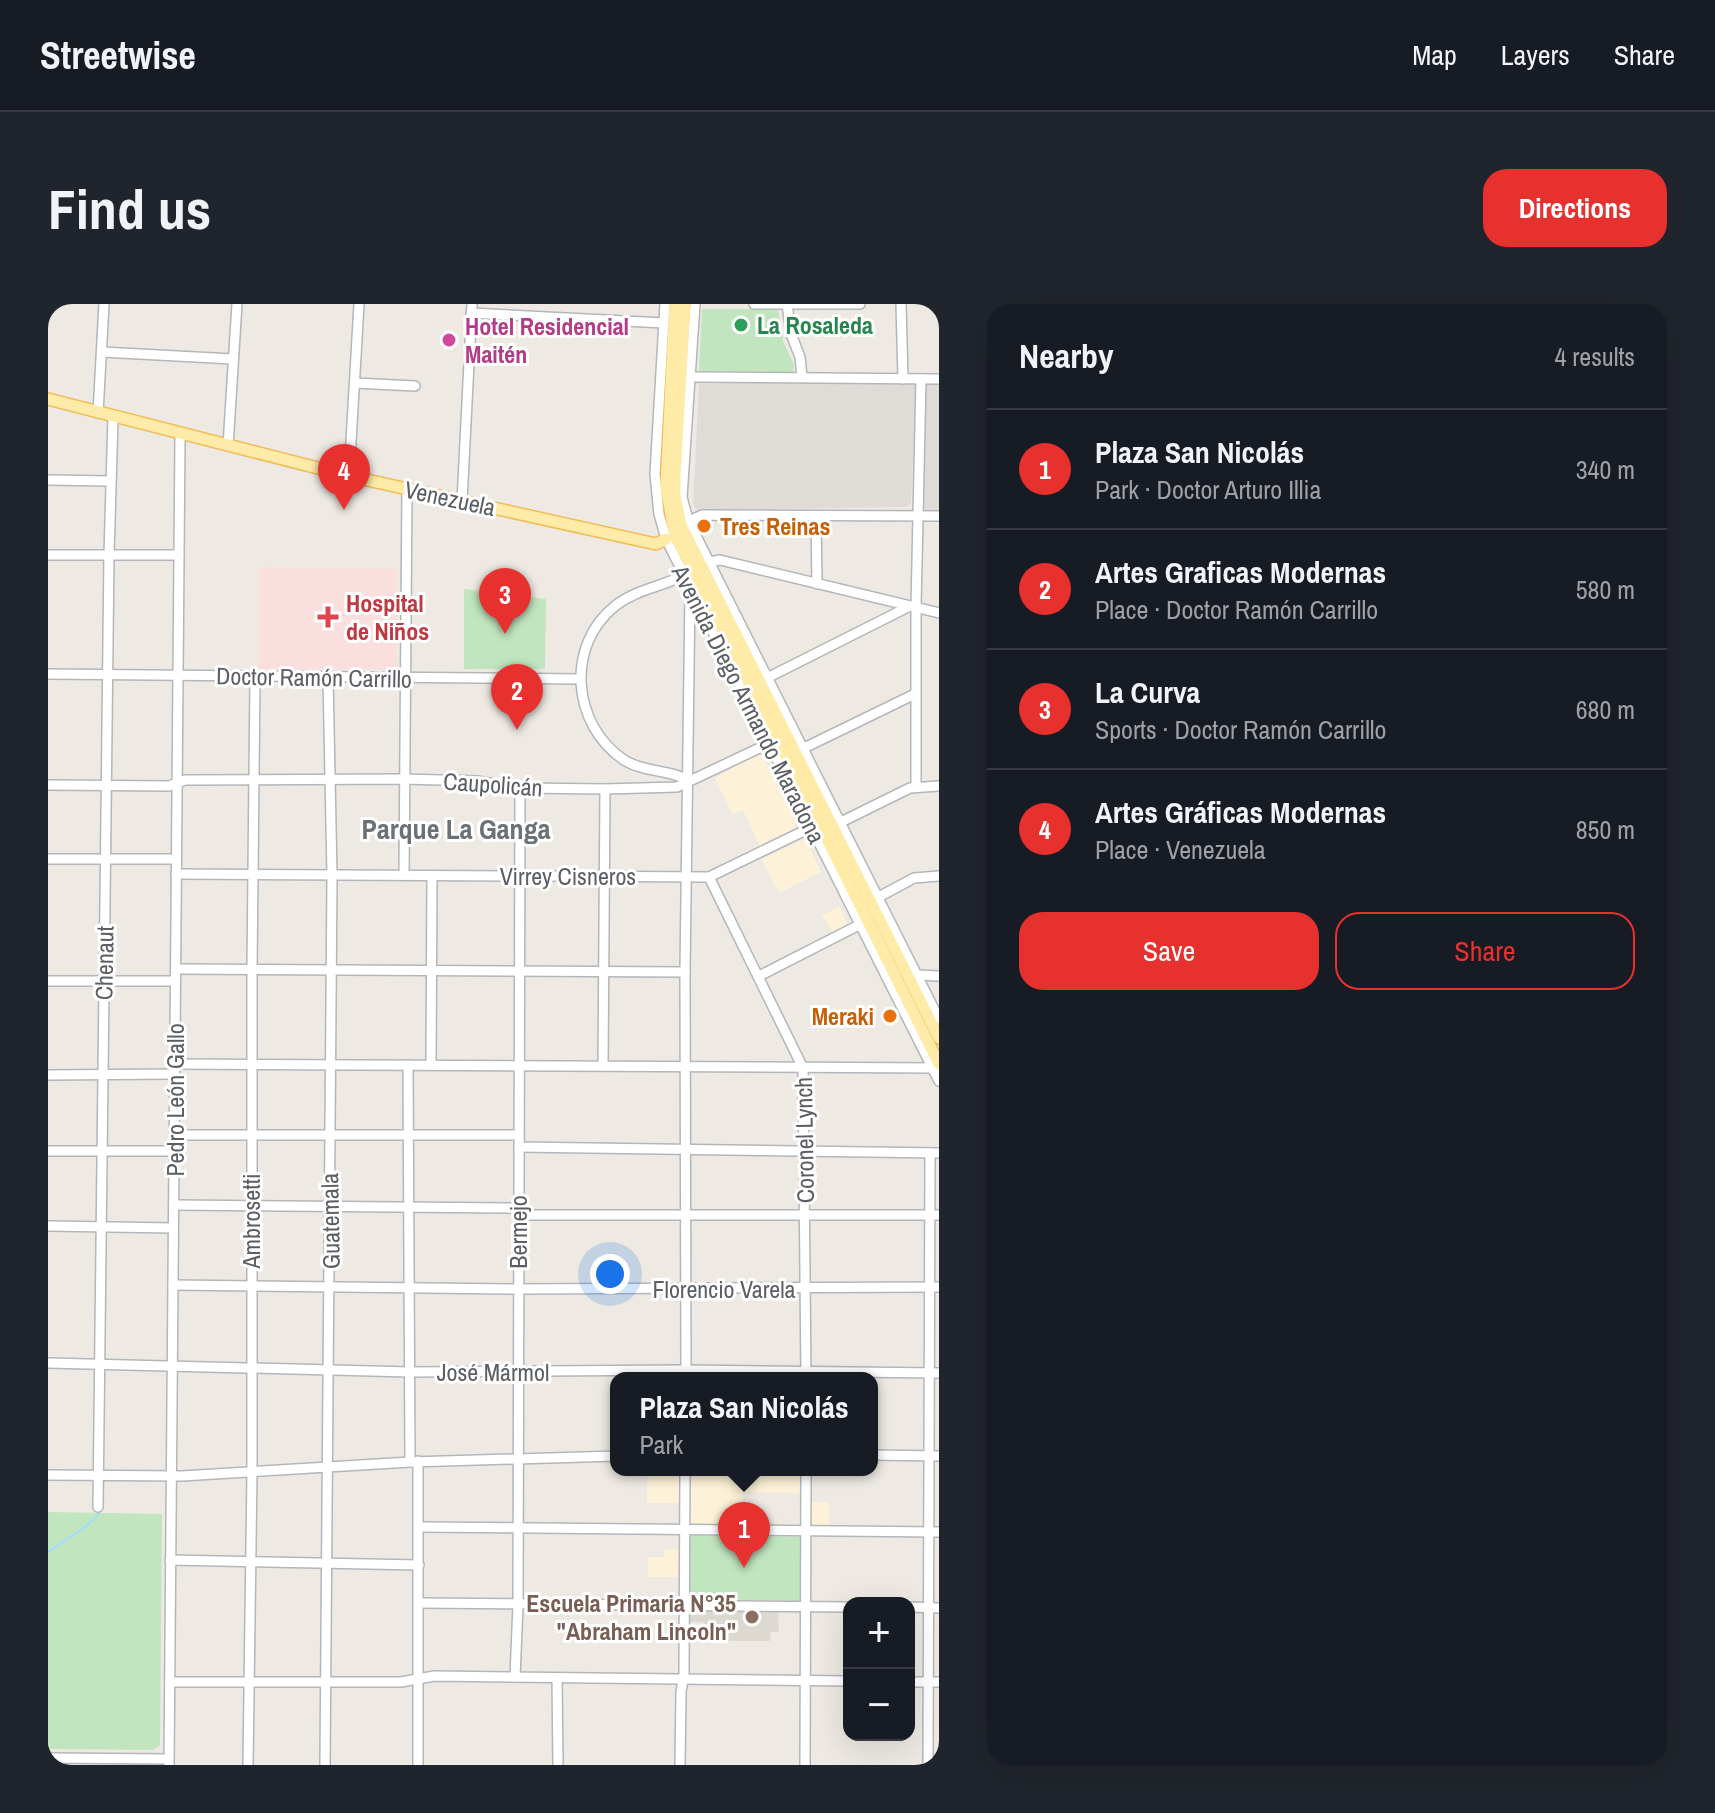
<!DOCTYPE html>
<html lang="en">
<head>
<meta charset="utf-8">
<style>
  :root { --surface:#171b24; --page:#20242c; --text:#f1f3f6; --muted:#9ea1a6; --line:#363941; --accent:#e7312f }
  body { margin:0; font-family:"Archivo Narrow",sans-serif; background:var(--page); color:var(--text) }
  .controls { position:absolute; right:24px; bottom:24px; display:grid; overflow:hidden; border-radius:16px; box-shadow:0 8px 32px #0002 }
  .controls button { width:72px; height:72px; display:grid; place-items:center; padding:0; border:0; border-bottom:2px solid var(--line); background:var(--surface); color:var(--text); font:40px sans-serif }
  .you { position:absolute; left:562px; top:970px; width:28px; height:28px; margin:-20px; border:6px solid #fff; border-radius:50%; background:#1a73e8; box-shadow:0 0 0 12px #1a73e833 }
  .badge { display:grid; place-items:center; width:52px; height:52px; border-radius:50%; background:var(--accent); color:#fff; font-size:26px; font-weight:700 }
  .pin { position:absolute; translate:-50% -66px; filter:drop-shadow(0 2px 4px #0008) }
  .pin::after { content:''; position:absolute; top:42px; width:28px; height:24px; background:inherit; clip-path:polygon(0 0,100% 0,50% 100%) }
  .popup { position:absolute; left:562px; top:1068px; width:268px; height:104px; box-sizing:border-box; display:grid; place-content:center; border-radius:16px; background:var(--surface); filter:drop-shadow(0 2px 6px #0005); font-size:26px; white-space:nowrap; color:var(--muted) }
  .popup b { font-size:30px; color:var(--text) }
  .popup::after { content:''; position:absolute; left:50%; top:100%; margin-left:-16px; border:16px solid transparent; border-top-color:var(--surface) }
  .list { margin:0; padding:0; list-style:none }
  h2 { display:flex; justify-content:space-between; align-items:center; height:104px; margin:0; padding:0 32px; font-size:34px }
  h2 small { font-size:26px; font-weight:400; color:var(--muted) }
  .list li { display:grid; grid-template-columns:52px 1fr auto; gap:24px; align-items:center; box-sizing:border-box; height:120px; padding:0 32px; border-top:2px solid var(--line) }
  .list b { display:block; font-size:30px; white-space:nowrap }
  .list p { margin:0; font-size:26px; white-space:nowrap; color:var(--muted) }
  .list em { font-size:26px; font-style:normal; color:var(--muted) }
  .actions { display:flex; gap:16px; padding:24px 32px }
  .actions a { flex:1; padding:18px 0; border:2px solid var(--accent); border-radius:24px; text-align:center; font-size:28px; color:var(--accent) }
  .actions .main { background:var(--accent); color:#fff }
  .map { position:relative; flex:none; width:891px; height:1461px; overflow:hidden; border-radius:24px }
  header { display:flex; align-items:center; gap:48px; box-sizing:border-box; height:112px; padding:0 40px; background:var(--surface); border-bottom:2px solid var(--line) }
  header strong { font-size:38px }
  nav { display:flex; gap:44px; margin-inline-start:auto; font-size:28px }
  .intro { display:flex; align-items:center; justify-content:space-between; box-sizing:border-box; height:192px; padding:0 48px }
  h1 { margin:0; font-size:56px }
  .button { padding:20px 36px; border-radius:24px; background:var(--accent); color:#fff; font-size:28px; font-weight:700 }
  main { display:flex; gap:48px; padding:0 48px }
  aside { flex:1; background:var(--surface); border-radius:24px; box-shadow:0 8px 32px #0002 }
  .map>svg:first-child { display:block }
</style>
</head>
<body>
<header>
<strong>Streetwise</strong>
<nav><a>Map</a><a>Layers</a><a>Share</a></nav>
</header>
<div class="intro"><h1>Find us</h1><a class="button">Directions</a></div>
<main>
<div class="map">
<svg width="891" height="1461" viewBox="0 0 891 1461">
  <rect width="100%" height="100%" fill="#eeeae3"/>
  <!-- commercial -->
  <g fill="#fdf2d8">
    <path d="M710,451L714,452L748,518L746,526L712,543L695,506L684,510L667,474Z"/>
    <path d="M754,536L758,537L773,568L731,589L714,555Z"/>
    <path d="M792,603L798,617L797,622L784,628L774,611Z"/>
    <path d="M619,1166H632V1199H599V1171H618Z"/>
    <path d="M639,1166H755L754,1189L695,1188V1224L643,1222L639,1218Z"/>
    <path d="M761,1198H781V1224L763,1222Z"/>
    <path d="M617,1245H632L633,1273H600V1253H616Z"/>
  </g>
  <!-- industrial -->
  <g fill="#dfdcd7">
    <path d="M891,75V208H880L875,203L877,81L878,78Z"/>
    <path d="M866,76L869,79L863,199L859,203L649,206L645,201L651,80Z"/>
  </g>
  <!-- education -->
  <path fill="#ddd9d1" d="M641,1305L730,1306L731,1328H723L722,1337H667V1327H656V1318H638Z"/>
  <!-- medical -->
  <path fill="#fbdfde" d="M211,263L349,265V362L345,365H211Z"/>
  <!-- green -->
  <g fill="#c1e5bf">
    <path d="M654,5H730L735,37L746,61L745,68L651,67Z"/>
    <path d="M416,285L498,295L497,365H416Z"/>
    <path d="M0,1208L114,1210L112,1441L105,1446L0,1445Z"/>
    <path d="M639,1231L753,1233L752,1297L638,1295Z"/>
  </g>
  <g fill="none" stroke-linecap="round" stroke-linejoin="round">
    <!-- stream -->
    <path stroke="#a2dcfe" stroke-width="2" d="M0,1248L37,1223L51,1210"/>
    <!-- minor casing -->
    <g stroke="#b3b6ba" stroke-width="12">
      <g id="minor">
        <path d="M617,0L607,170L611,210L618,235L891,777"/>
        <path d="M647,0L634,193L640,216L891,715"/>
        <path d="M706,0H812"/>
        <path d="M739,0L743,30L752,53L754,73"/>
        <path d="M853,0L855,75"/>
        <path d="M423,9L616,19"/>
        <path d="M54,48L185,55"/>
        <path d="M642,73L891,75"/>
        <path d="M307,79L367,82"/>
        <path d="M50,109L56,0"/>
        <path d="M180,142L189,0"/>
        <path d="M301,172L311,0"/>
        <path d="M0,176L62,177"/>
        <path d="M414,197L424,0"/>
        <path d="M768,212L769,280"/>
        <path d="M636,219L654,211L891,212"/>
        <path d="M0,251H131"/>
        <path d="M656,259L672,256L891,309"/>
        <path d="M0,370L532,375"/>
        <path d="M719,374L862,302"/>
        <path d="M640,477C628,466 596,469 576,456C524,421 517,342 567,302C590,284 616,283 640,269"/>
        <path d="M0,481L121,482L137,476L356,475L429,477L472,484L557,485L629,483L720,440L754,445L867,390"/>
        <path d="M868,482V303L873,75"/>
        <path d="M0,555H128"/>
        <path d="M128,570L661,573L764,523L791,519L862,484L891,482"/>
        <path d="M356,571L359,185"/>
        <path d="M661,573L755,764L758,1074"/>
        <path d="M825,596L866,574L891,572"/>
        <path d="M128,665L637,668"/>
        <path d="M869,671L891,672"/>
        <path d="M711,672L813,620"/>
        <path d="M0,677H127"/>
        <path d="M127,760L888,764"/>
        <path d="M360,761L362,1158"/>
        <path d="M383,761L384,572"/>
        <path d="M555,762L557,485"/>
        <path d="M0,771L127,770"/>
        <path d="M126,831H470"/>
        <path d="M471,843L891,849"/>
        <path d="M0,847H126"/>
        <path d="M126,901L470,904"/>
        <path d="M470,911H891"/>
        <path d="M0,922L125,924"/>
        <path d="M125,981L469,985L891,983"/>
        <path d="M0,1059L362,1068L638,1066L891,1069"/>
        <path d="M638,1074L637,668L642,289"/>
        <path d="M824,1151L891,1152"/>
        <path d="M370,1157V1461"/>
        <path d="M0,1171L134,1172L362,1158L568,1152"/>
        <path d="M50,1203L61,251L65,114"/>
        <path d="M372,1223L891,1228"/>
        <path d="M122,1256L371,1261"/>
        <path d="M371,1299L801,1303"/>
        <path d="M861,1303L891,1304"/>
        <path d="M467,1373L470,1301L472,484"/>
        <path d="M509,1374L510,1461"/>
        <path d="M122,1378H353L386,1372L801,1377"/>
        <path d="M861,1378H891"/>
        <path d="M0,1454L121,1455"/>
        <path d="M121,1461L132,131"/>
        <path d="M200,1461L204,1167V667L207,373"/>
        <path d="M277,1461L284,571L280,373"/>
        <path d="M632,1461L633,1388L636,1370L637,1166"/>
        <path d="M757,1461L758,1166"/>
        <path d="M880,1461L882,849"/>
      </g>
    </g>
    <!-- major casing -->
    <g stroke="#f0bc59" stroke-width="14">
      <g id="major">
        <path d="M627,0L618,182L626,228L891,760"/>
        <path d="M637,0L627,172V192L633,221L891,734"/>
        <path d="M0,95L301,172L608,240L618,235"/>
      </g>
    </g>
    <!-- minor -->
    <use href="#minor" stroke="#fff" stroke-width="9"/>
    <!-- major -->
    <use href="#major" stroke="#feeba7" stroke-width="11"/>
  </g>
  <!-- markers -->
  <circle fill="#2e9e5b" stroke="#fff" stroke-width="3" cx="693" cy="21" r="8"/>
  <circle fill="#d1479c" stroke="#fff" stroke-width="3" cx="401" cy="36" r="8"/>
  <g fill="#e8710a" stroke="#fff" stroke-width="3">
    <circle cx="656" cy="222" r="8"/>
    <circle cx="842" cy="712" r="8"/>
  </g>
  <path fill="#e0444e" stroke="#fff" stroke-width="3" d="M276 301h8v8h8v8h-8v8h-8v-8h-8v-8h8z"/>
  <circle fill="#8d6e63" stroke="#fff" stroke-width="3" cx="704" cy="1313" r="8"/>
  <g text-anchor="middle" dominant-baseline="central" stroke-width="6" stroke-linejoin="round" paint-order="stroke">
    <!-- leisure labels -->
    <g font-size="24" font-weight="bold" fill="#27864d" stroke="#fff" text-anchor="start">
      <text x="709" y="21">La Rosaleda</text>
    </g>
    <!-- hotel labels -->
    <g font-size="24" font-weight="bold" fill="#b23c85" stroke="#fff" text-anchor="start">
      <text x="417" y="22">Hotel Residencial<tspan x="417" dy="28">Maitén</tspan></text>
    </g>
    <!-- street labels -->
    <g font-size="24" fill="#5b5f63" stroke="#fff">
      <text transform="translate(402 194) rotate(12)">Venezuela</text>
      <text transform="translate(266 373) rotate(1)">Doctor Ramón Carrillo</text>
      <text transform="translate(701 400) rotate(63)">Avenida Diego Armando Maradona</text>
      <text transform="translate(445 480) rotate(4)">Caupolicán</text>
      <text x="520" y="572">Virrey Cisneros</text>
      <text transform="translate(56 659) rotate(-89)">Chenaut</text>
      <text transform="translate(127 796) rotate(-90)">Pedro León Gallo</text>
      <text transform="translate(756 836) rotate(-91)">Coronel Lynch</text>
      <text transform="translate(203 917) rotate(-90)">Ambrosetti</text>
      <text transform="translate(282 917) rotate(-91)">Guatemala</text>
      <text transform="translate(470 928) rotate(-90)">Bermejo</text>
      <text x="676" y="985">Florencio Varela</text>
      <text x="445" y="1068">José Mármol</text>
    </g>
    <!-- food labels -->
    <g font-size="24" font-weight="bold" fill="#c56008" stroke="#fff" text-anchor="start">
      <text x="672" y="222">Tres Reinas</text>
      <text x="826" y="712" text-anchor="end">Meraki</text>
    </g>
    <!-- health labels -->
    <g font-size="24" font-weight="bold" fill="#be3a42" stroke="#fff" text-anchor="start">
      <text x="298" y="299">Hospital<tspan x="298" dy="28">de Niños</tspan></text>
    </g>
    <!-- education labels -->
    <g font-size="24" font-weight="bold" fill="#785e54" stroke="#fff" text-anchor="end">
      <text x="688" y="1299">Escuela Primaria N°35<tspan x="688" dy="28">"Abraham Lincoln"</tspan></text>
    </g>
    <!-- quarter labels -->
    <g font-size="28" font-weight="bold" fill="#6c7175" stroke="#fff">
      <text x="408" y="525">Parque La Ganga</text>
    </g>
  </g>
</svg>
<div class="controls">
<button>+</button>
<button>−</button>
</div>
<div class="you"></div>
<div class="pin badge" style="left:696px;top:1264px">1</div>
<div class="popup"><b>Plaza San Nicolás</b>Park</div>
<div class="pin badge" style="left:469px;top:426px">2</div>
<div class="pin badge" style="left:457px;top:330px">3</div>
<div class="pin badge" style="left:296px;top:206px">4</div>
</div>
<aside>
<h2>Nearby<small>4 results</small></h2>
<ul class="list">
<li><span class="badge">1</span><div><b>Plaza San Nicolás</b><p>Park · Doctor Arturo Illia</p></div><em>340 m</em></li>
<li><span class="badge">2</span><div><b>Artes Graficas Modernas</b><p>Place · Doctor Ramón Carrillo</p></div><em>580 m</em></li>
<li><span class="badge">3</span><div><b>La Curva</b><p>Sports · Doctor Ramón Carrillo</p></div><em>680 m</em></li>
<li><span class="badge">4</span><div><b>Artes Gráficas Modernas</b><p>Place · Venezuela</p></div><em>850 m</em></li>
</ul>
<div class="actions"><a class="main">Save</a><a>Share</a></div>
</aside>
</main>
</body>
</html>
